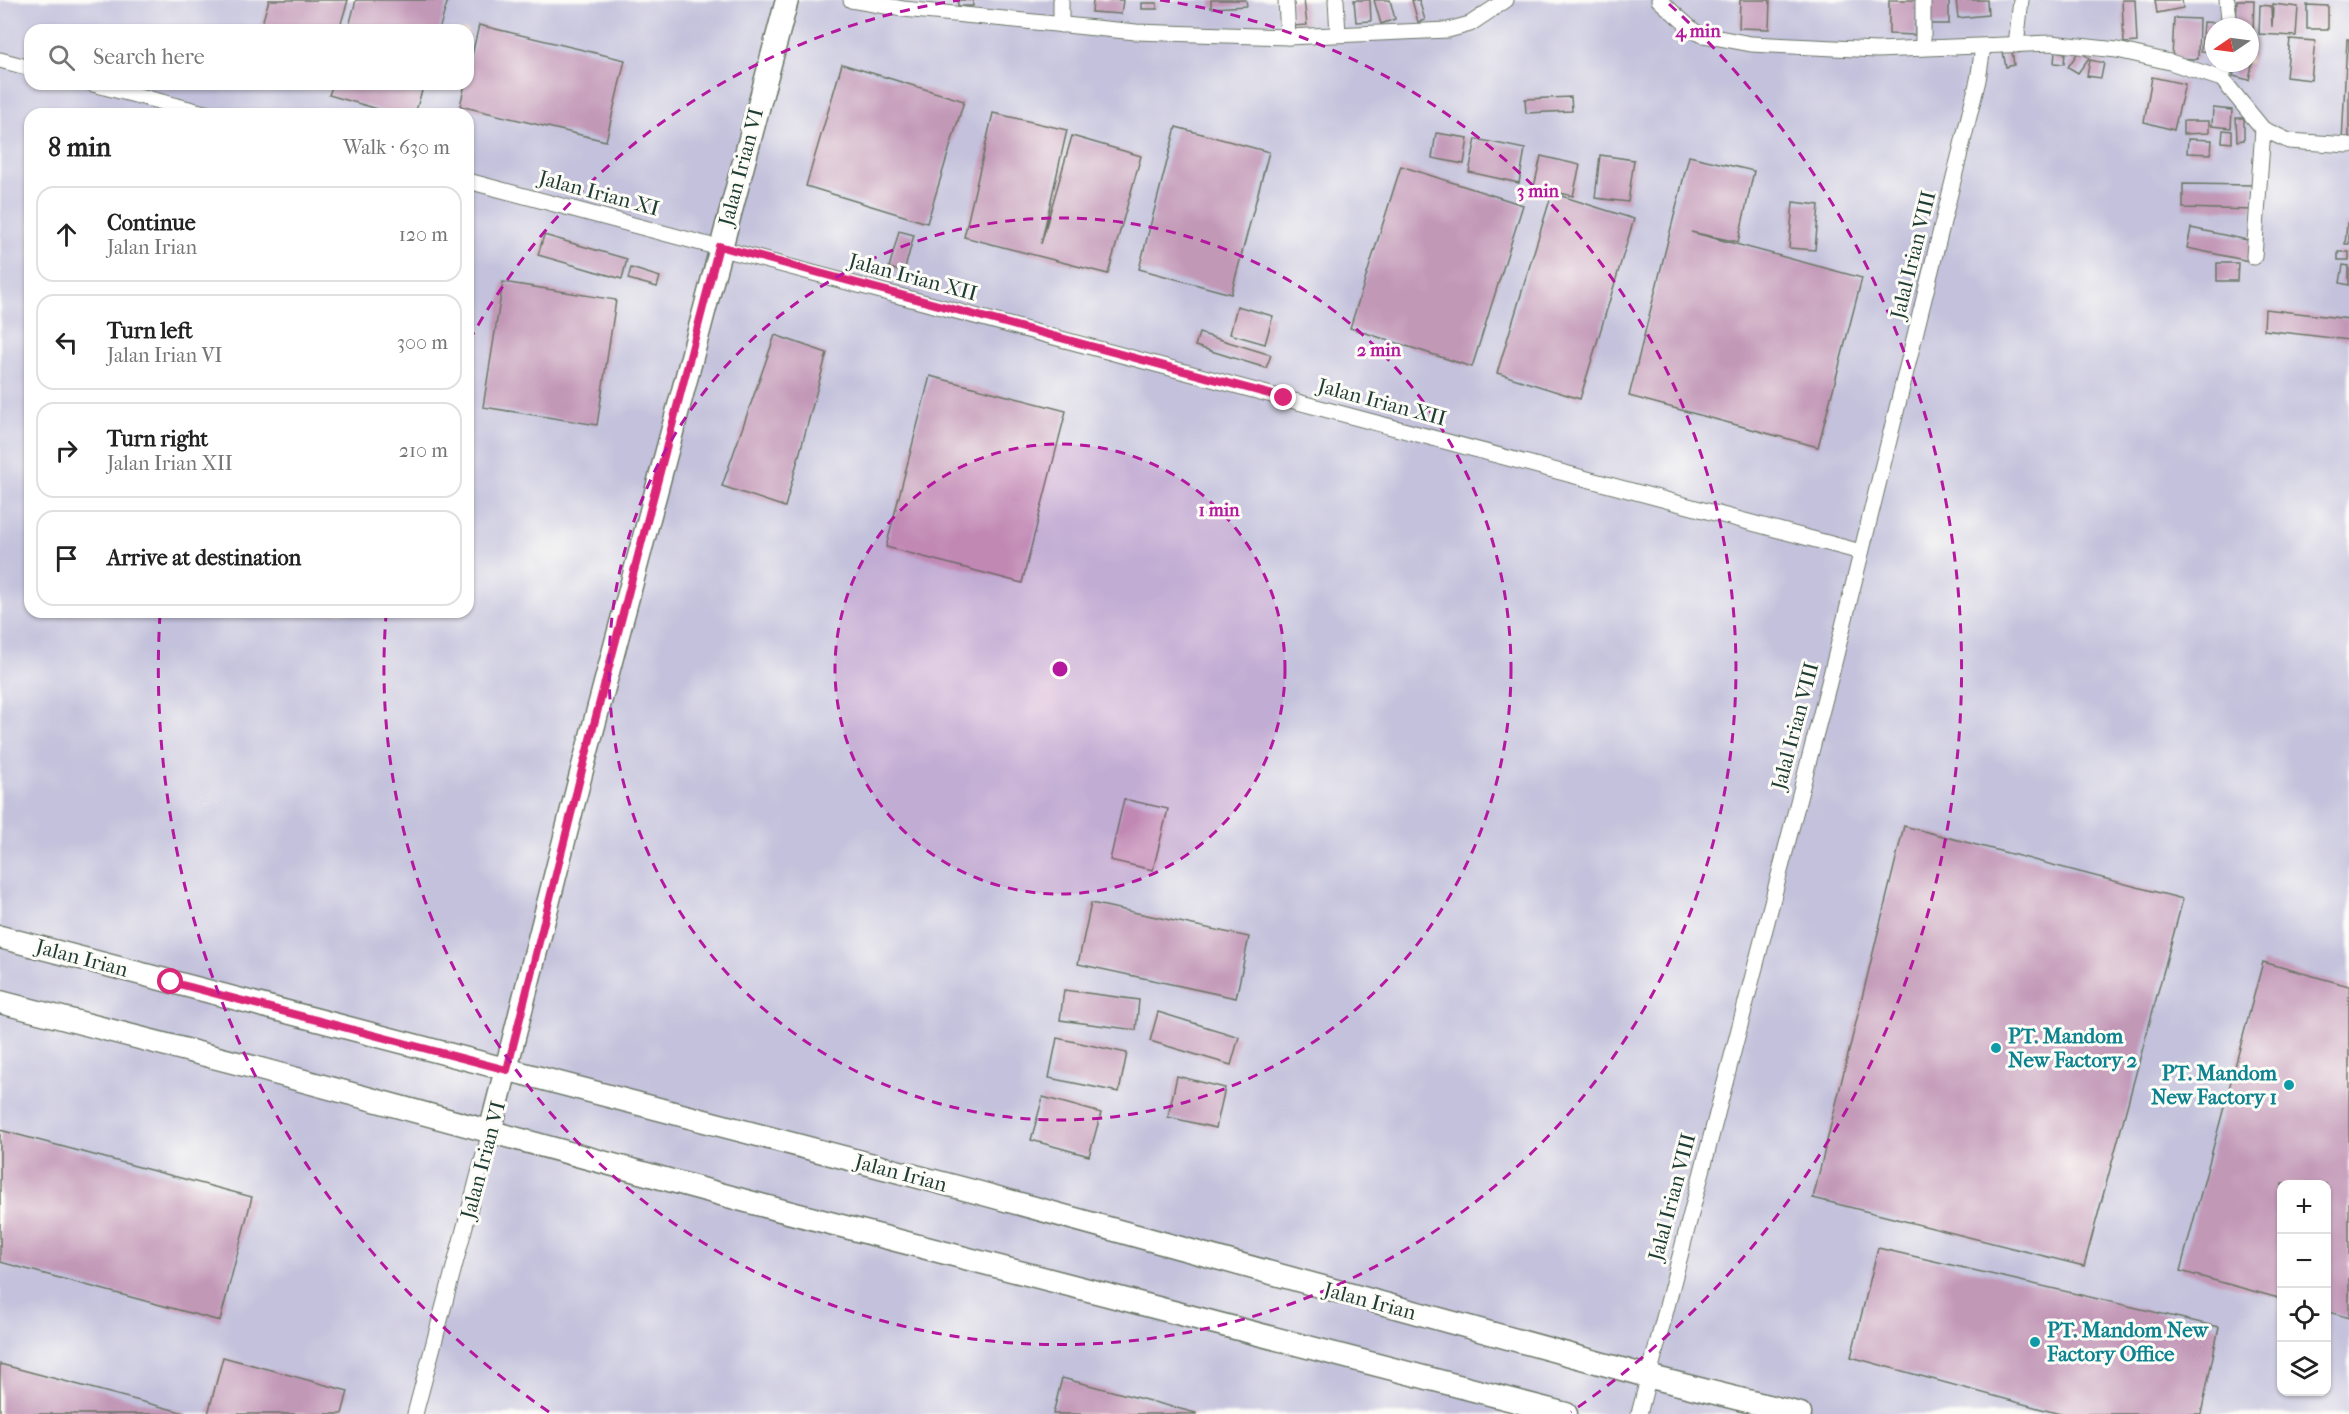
<!DOCTYPE html>
<html lang="en">
<head>
<meta charset="utf-8">
<style>
  :root { --surface:#fff; --page:#f6f6f6; --text:#222; --muted:#767676; --line:#e0e0e0 }
  body { margin:0; font-family:"IM FELL French Canon",serif; background:var(--page); color:var(--text) }
  .controls { position:absolute; right:18px; bottom:18px; display:grid; overflow:hidden; border-radius:12px; box-shadow:0 2px 4px #0004 }
  .controls button { width:54px; height:54px; display:grid; place-items:center; padding:0; border:0; border-bottom:2px solid var(--line); background:var(--surface); color:var(--text); font:30px sans-serif }
  .compass { position:absolute; left:2205px; top:18px; width:54px; height:54px; border-radius:50%; background:var(--surface); box-shadow:0 2px 4px #0004; rotate:257deg }
  .stop { position:absolute; width:18px; height:18px; margin:-14px; border:4px solid #db2777; border-radius:50%; background:#fff }
  .stop.end { background:#db2777; border-color:#fff; box-shadow:0 2px 6px #0008 }
  .list { margin:0; padding:0; list-style:none }
  h2 { display:flex; justify-content:space-between; align-items:center; height:78px; margin:0; padding:0 24px; font-size:26px }
  h2 small { font-size:20px; font-weight:400; color:var(--muted) }
  .list li { display:grid; grid-template-columns:39px 1fr auto; gap:18px; align-items:center; box-sizing:border-box; height:96px; margin:0 12px 12px; padding:0 12px; border:2px solid var(--line); border-radius:18px }
  .list b { display:block; font-size:22px; white-space:nowrap }
  .list p { margin:0; font-size:20px; white-space:nowrap; color:var(--muted) }
  .list em { font-size:20px; font-style:normal; color:var(--muted) }
  .icon { flex:none; width:33px; height:33px; fill:none; stroke:currentColor; stroke-width:2; stroke-linecap:round; stroke-linejoin:round }
  .map { position:relative; flex:none; width:2349px; height:1414px; overflow:hidden }
  .search { position:absolute; background:var(--surface); box-shadow:0 2px 4px #0004; left:24px; top:24px; width:450px; height:66px; display:flex; align-items:center; gap:15px; box-sizing:border-box; padding:0 21px; border-radius:18px; color:var(--muted); font-size:22px }
  .panel { position:absolute; background:var(--surface); box-shadow:0 2px 4px #0004; left:24px; top:108px; width:450px; height:510px; border-radius:18px }
  .map>svg:first-child { display:block }
</style>
</head>
<body>
<div class="map">
<svg width="2349" height="1414" viewBox="0 0 2349 1414">
  <rect width="100%" height="100%" fill="#fdfcf7"/>
  <filter id="ink" filterUnits="userSpaceOnUse"><feTurbulence type="fractalNoise" baseFrequency=".0167" numOctaves="2"/><feDisplacementMap in="SourceGraphic" scale="12" xChannelSelector="R" yChannelSelector="G"/><feConvolveMatrix kernelMatrix="1 2 1 2 8 2 1 2 1" color-interpolation-filters="sRGB"/></filter>
  <filter id="wash" filterUnits="userSpaceOnUse"><feTurbulence type="fractalNoise" baseFrequency=".008" numOctaves="4" result="noise"/><feDisplacementMap in="SourceGraphic" scale="24" xChannelSelector="R" yChannelSelector="G"/><feGaussianBlur stdDeviation="1.35" result="paint"/><feColorMatrix in="noise" values="0 0 0 0 0 0 0 0 0 0 0 0 0 0 0 0 0 1.4 0 .05"/><feComposite in="paint" operator="in"/></filter>
  <g filter="url(#wash)">
    <rect width="100%" height="100%" fill="#f5dfc4"/>
    <!-- industrial -->
    <path fill="#c3c1db" fill-rule="evenodd" d="M0,0H2349V1414H0ZM2214,27H2250V63H2214ZM30,30H468V84H30ZM30,114H468V612H30ZM2282,1184H2326V1392H2282Z"/>
    <g id="blocks">
      <!-- building -->
      <g fill="#c298b7">
        <path d="M269,0H348L339,30H260Z"/>
        <path d="M356,0H448L439,30H348Z"/>
        <rect x="958" y="0" width="15" height="6"/>
        <path d="M1093,0H1123L1121,14L1092,12Z"/>
        <path d="M1211,0H1246L1247,6L1211,8Z"/>
        <path d="M1290,0H1304L1307,25L1293,26Z"/>
        <path d="M1354,0H1370L1371,21L1356,22Z"/>
        <path d="M1374,0H1390L1395,19L1381,24Z"/>
        <path d="M1412,0H1419L1425,20L1418,22Z"/>
        <path d="M1740,0H1770L1769,29L1739,28Z"/>
        <path d="M1889,0H1916L1915,35L1889,34Z"/>
        <path d="M1926,0H1949V24H1927Z"/>
        <path d="M1956,0H1987L1988,15L1958,18Z"/>
        <path d="M2122,0H2135L2137,42L2124,43Z"/>
        <path d="M2155,0H2182L2183,8L2157,13Z"/>
        <path d="M2237,0H2254L2253,33H2250V27H2236Z"/>
        <rect x="1142" y="3" width="15" height="6"/>
        <path d="M2273,4L2298,7L2296,36L2259,34L2260,5L2271,6L2272,27Z"/>
        <path d="M2307,5L2328,6V29H2307Z"/>
        <path d="M2174,18L2199,19L2198,59L2172,58Z"/>
        <path d="M2203,22L2220,23V27H2214V52L2201,51Z"/>
        <path d="M479,25L625,60L606,141L460,106L465,84H468V72Z"/>
        <path d="M2250,37L2257,39L2249,80L2233,76L2236,63H2250Z"/>
        <path d="M2290,39L2315,41L2311,80L2286,77Z"/>
        <path d="M2347,39H2349V143H2342Z"/>
        <path d="M2012,51L2014,65L2006,67L2003,52Z"/>
        <path d="M2055,51L2065,53L2064,64L2054,63Z"/>
        <path d="M2079,51L2089,58L2078,73L2068,67Z"/>
        <path d="M2090,60L2104,63L2101,78L2087,76Z"/>
        <path d="M842,64L964,101L927,223L806,186Z"/>
        <path d="M2152,77L2185,84L2174,130L2144,122Z"/>
        <path d="M333,84H424L415,114H395L329,95Z"/>
        <path d="M1571,97L1572,111L1526,113L1525,99Z"/>
        <path d="M2213,108L2232,110L2231,128L2212,126Z"/>
        <path d="M993,113L1067,130L1041,244L1072,136L1141,156L1108,274L964,237Z"/>
        <path d="M2236,118H2244V140L2237,141Z"/>
        <path d="M2183,121H2209V133L2183,134Z"/>
        <path d="M1176,127L1269,152L1231,294L1139,269Z"/>
        <path d="M2223,130L2232,131V143L2222,142Z"/>
        <path d="M1436,133L1468,138L1464,164L1432,158Z"/>
        <path d="M1476,139L1525,149L1519,183L1469,172Z"/>
        <path d="M2188,139L2212,140L2211,154L2187,153Z"/>
        <path d="M1600,155L1634,160L1628,202L1595,198Z"/>
        <path d="M1541,156L1580,165L1573,196L1534,187Z"/>
        <path d="M1689,156L1754,171L1738,242L1691,232L1862,278L1818,447L1629,396Z"/>
        <path d="M1401,166L1523,205L1472,367L1350,328Z"/>
        <path d="M2183,184L2253,185L2252,210L2183,208Z"/>
        <path d="M1552,193L1634,219L1580,399L1497,373Z"/>
        <path d="M1793,202L1819,205L1815,250L1789,248Z"/>
        <path d="M2347,223H2349V244H2345Z"/>
        <path d="M2191,228L2252,241L2249,261L2187,248Z"/>
        <path d="M899,231L914,235L904,272L889,268Z"/>
        <path d="M544,235L627,259L622,279L538,255Z"/>
        <rect x="2338" y="252" width="11" height="8"/>
        <path d="M2217,263H2238L2237,281H2217Z"/>
        <path d="M2343,265L2349,266V285L2340,283Z"/>
        <path d="M631,268L660,277L657,287L628,279Z"/>
        <path d="M503,282L616,300L597,425L483,407Z"/>
        <path d="M1237,306L1273,316L1265,344L1230,334Z"/>
        <path d="M2265,309L2349,319V340L2264,330Z"/>
        <path d="M1199,333L1271,355L1266,368L1195,346Z"/>
        <path d="M775,335L827,353L785,507L722,486Z"/>
        <path d="M930,376L1066,411L1022,583L886,547Z"/>
        <path d="M1124,799L1168,809L1153,870L1110,860Z"/>
        <path d="M1904,826L2183,899L2084,1266L1813,1198Z"/>
        <path d="M1091,903L1249,937L1236,998L1078,964Z"/>
        <path d="M2263,962L2349,986V1318L2326,1311V1184H2282V1299L2180,1271Z"/>
        <path d="M1064,990L1139,1000L1136,1030L1060,1020Z"/>
        <path d="M1158,1012L1239,1037L1231,1065L1150,1041Z"/>
        <path d="M1057,1038L1127,1053L1119,1092L1049,1078Z"/>
        <path d="M1177,1076L1225,1088L1216,1128L1168,1117Z"/>
        <path d="M1043,1097L1101,1113L1089,1156L1031,1140Z"/>
        <path d="M0,1130L252,1197L220,1321L0,1262Z"/>
        <path d="M1878,1248L2219,1327L2201,1414H2060L1851,1357Z"/>
        <path d="M223,1357L348,1391L342,1414H208Z"/>
        <path d="M0,1364L185,1413V1414H0Z"/>
        <path d="M1062,1378L1196,1413V1414H1053Z"/>
      </g>
    </g>
  </g>
  <g filter="url(#ink)">
    <use href="#blocks" fill-opacity="0" stroke="#6a7666" stroke-width="1.5"/>
    <g fill="none" stroke-linecap="round" stroke-linejoin="round">
      <!-- street casing -->
      <g stroke="#6a7666" stroke-width="17">
        <g id="street">
          <path d="M851,0L903,9L1136,32L1288,37L1448,30L1470,24L1506,0"/>
          <path d="M1286,0L1288,37"/>
          <path d="M1336,0L1338,34"/>
          <path d="M1659,0L1694,31L1703,35L1751,44L1877,50L2051,43L2117,50L2170,62L2222,79L2263,129L2289,141L2349,145"/>
          <path d="M2227,0L2230,27"/>
          <path d="M1061,25V0"/>
          <path d="M2016,45L2021,0"/>
          <path d="M1923,48V0"/>
          <path d="M0,60L30,68"/>
          <path d="M2222,79L2226,63"/>
          <path d="M93,84L208,114"/>
          <path d="M468,181L1861,552"/>
          <path d="M2254,257L2263,129"/>
          <path d="M415,1414L490,1132"/>
          <path d="M1639,1414L1831,675L1978,80L1983,47"/>
        </g>
      </g>
      <!-- secondary casing -->
      <g stroke="#6a7666" stroke-width="25">
        <g id="secondary">
          <path d="M0,937L980,1193L1647,1376L1800,1414"/>
          <path d="M0,1002L260,1069L757,1204L1566,1414"/>
          <path d="M490,1132L582,770L787,0"/>
        </g>
      </g>
      <!-- street -->
      <use href="#street" stroke="#fff" stroke-width="15"/>
      <!-- secondary -->
      <use href="#secondary" stroke="#fff" stroke-width="22"/>
    </g>
  </g>
  <g fill="none" stroke-linecap="round" stroke-linejoin="round" filter="url(#ink)">
    <!-- route -->
    <path stroke="#db2777" stroke-width="8" d="M171,982L507,1070L582,770L719,246L1284,398"/>
  </g>
  <!-- distance rings -->
  <circle cx="1060" cy="669" r="225" fill="#b5179e" fill-opacity=".12"/>
  <g fill="none" stroke="#b5179e" stroke-width="3" stroke-dasharray="10 8">
    <circle cx="1060" cy="669" r="225"/>
    <circle cx="1060" cy="669" r="451"/>
    <path d="M469 341A676 676 0 0 1 960 0M1160 0A676 676 0 1 1 386 616"/>
    <path d="M549 1412A902 902 0 0 1 160 614M1669 4A902 902 0 0 1 1571 1412"/>
  </g>
  <!-- markers -->
  <g fill="#0f9aa8" stroke="#fdfcf7" stroke-width="2">
    <circle cx="1996" cy="1048" r="6"/>
    <circle cx="2289" cy="1085" r="6"/>
    <circle cx="2035" cy="1342" r="6"/>
  </g>
  <g text-anchor="middle" dominant-baseline="central" stroke-width="6" stroke-linejoin="round" paint-order="stroke">
    <!-- street labels -->
    <g font-size="21" fill="#1f3d34" stroke="#fdfcf7">
      <text transform="translate(741 167) rotate(-75)">Jalan Irian VI</text>
      <text transform="translate(599 193) rotate(15)">Jalan Irian XI</text>
      <text transform="translate(1913 255) rotate(-76)">Jalal Irian VIII</text>
      <text transform="translate(913 277) rotate(15)">Jalan Irian XII</text>
      <text transform="translate(1382 402) rotate(15)">Jalan Irian XII</text>
      <text transform="translate(1795 726) rotate(-75)">Jalal Irian VIII</text>
      <text transform="translate(82 958) rotate(15)">Jalan Irian</text>
      <text transform="translate(483 1160) rotate(-75)">Jalan Irian VI</text>
      <text transform="translate(901 1173) rotate(15)">Jalan Irian</text>
      <text transform="translate(1672 1197) rotate(-75)">Jalal Irian VIII</text>
      <text transform="translate(1370 1301) rotate(15)">Jalan Irian</text>
    </g>
    <!-- culture labels -->
    <g font-size="21" font-weight="bold" fill="#0d838f" stroke="#fdfcf7" text-anchor="start">
      <text x="2008" y="1036">PT. Mandom<tspan x="2008" dy="24">New Factory 2</tspan></text>
      <text x="2277" y="1073" text-anchor="end">PT. Mandom<tspan x="2277" dy="24">New Factory 1</tspan></text>
      <text x="2047" y="1330">PT. Mandom New<tspan x="2047" dy="24">Factory Office</tspan></text>
    </g>
  </g>
  <circle cx="1060" cy="669" r="9" fill="#b5179e" stroke="#fdfcf7" stroke-width="3"/>
  <g font-size="18" text-anchor="middle" font-weight="bold" fill="#b5179e" stroke="#fdfcf7" stroke-width="6" stroke-linejoin="round" paint-order="stroke">
    <text x="1698" y="37">4 min</text>
    <text x="1538" y="197">3 min</text>
    <text x="1379" y="356">2 min</text>
    <text x="1219" y="516">1 min</text>
  </g>
</svg>
<div class="controls">
<button>+</button>
<button>−</button>
<button><svg class="icon" aria-label="locate" viewBox="0 0 24 24"><circle cx="12" cy="12" r="6"/><path d="M12 2v4M12 18v4M2 12h4M18 12h4"/></svg></button>
<button><svg class="icon" aria-label="layers" viewBox="0 0 24 24"><path d="M12 4l9 5-9 5-9-5zM3 14l9 5 9-5"/></svg></button>
</div>
<svg class="compass" viewBox="-18 -18 36 36"><path d="M0-13l5 13h-10z" fill="#e53935"/><path d="M0 13l5-13h-10z" fill="#767676"/></svg>
<div class="stop" style="left:171px;top:982px"></div>
<div class="stop end" style="left:1284px;top:398px"></div>
<div class="search"><svg class="icon" aria-label="search" viewBox="0 0 24 24"><circle cx="10" cy="10" r="6"/><path d="M15 15l6 6"/></svg>Search here</div>
<section class="panel">
<h2>8 min<small>Walk · 630 m</small></h2>
<ul class="list">
<li><svg class="icon" aria-label="ahead" viewBox="0 0 24 24"><path d="M12 20V5M6 11l6-6 6 6"/></svg><div><b>Continue</b><p>Jalan Irian</p></div><em>120 m</em></li>
<li><svg class="icon" aria-label="left" viewBox="0 0 24 24"><path d="M17 20v-9H6M10 6l-5 5 5 5"/></svg><div><b>Turn left</b><p>Jalan Irian VI</p></div><em>300 m</em></li>
<li><svg class="icon" aria-label="right" viewBox="0 0 24 24"><path d="M7 20v-9h11M14 6l5 5-5 5"/></svg><div><b>Turn right</b><p>Jalan Irian XII</p></div><em>210 m</em></li>
<li><svg class="icon" aria-label="arrive" viewBox="0 0 24 24"><path d="M6 21V4h12l-3 4 3 4H6"/></svg><div><b>Arrive at destination</b></div></li>
</ul>
</section>
</div>
</body>
</html>
